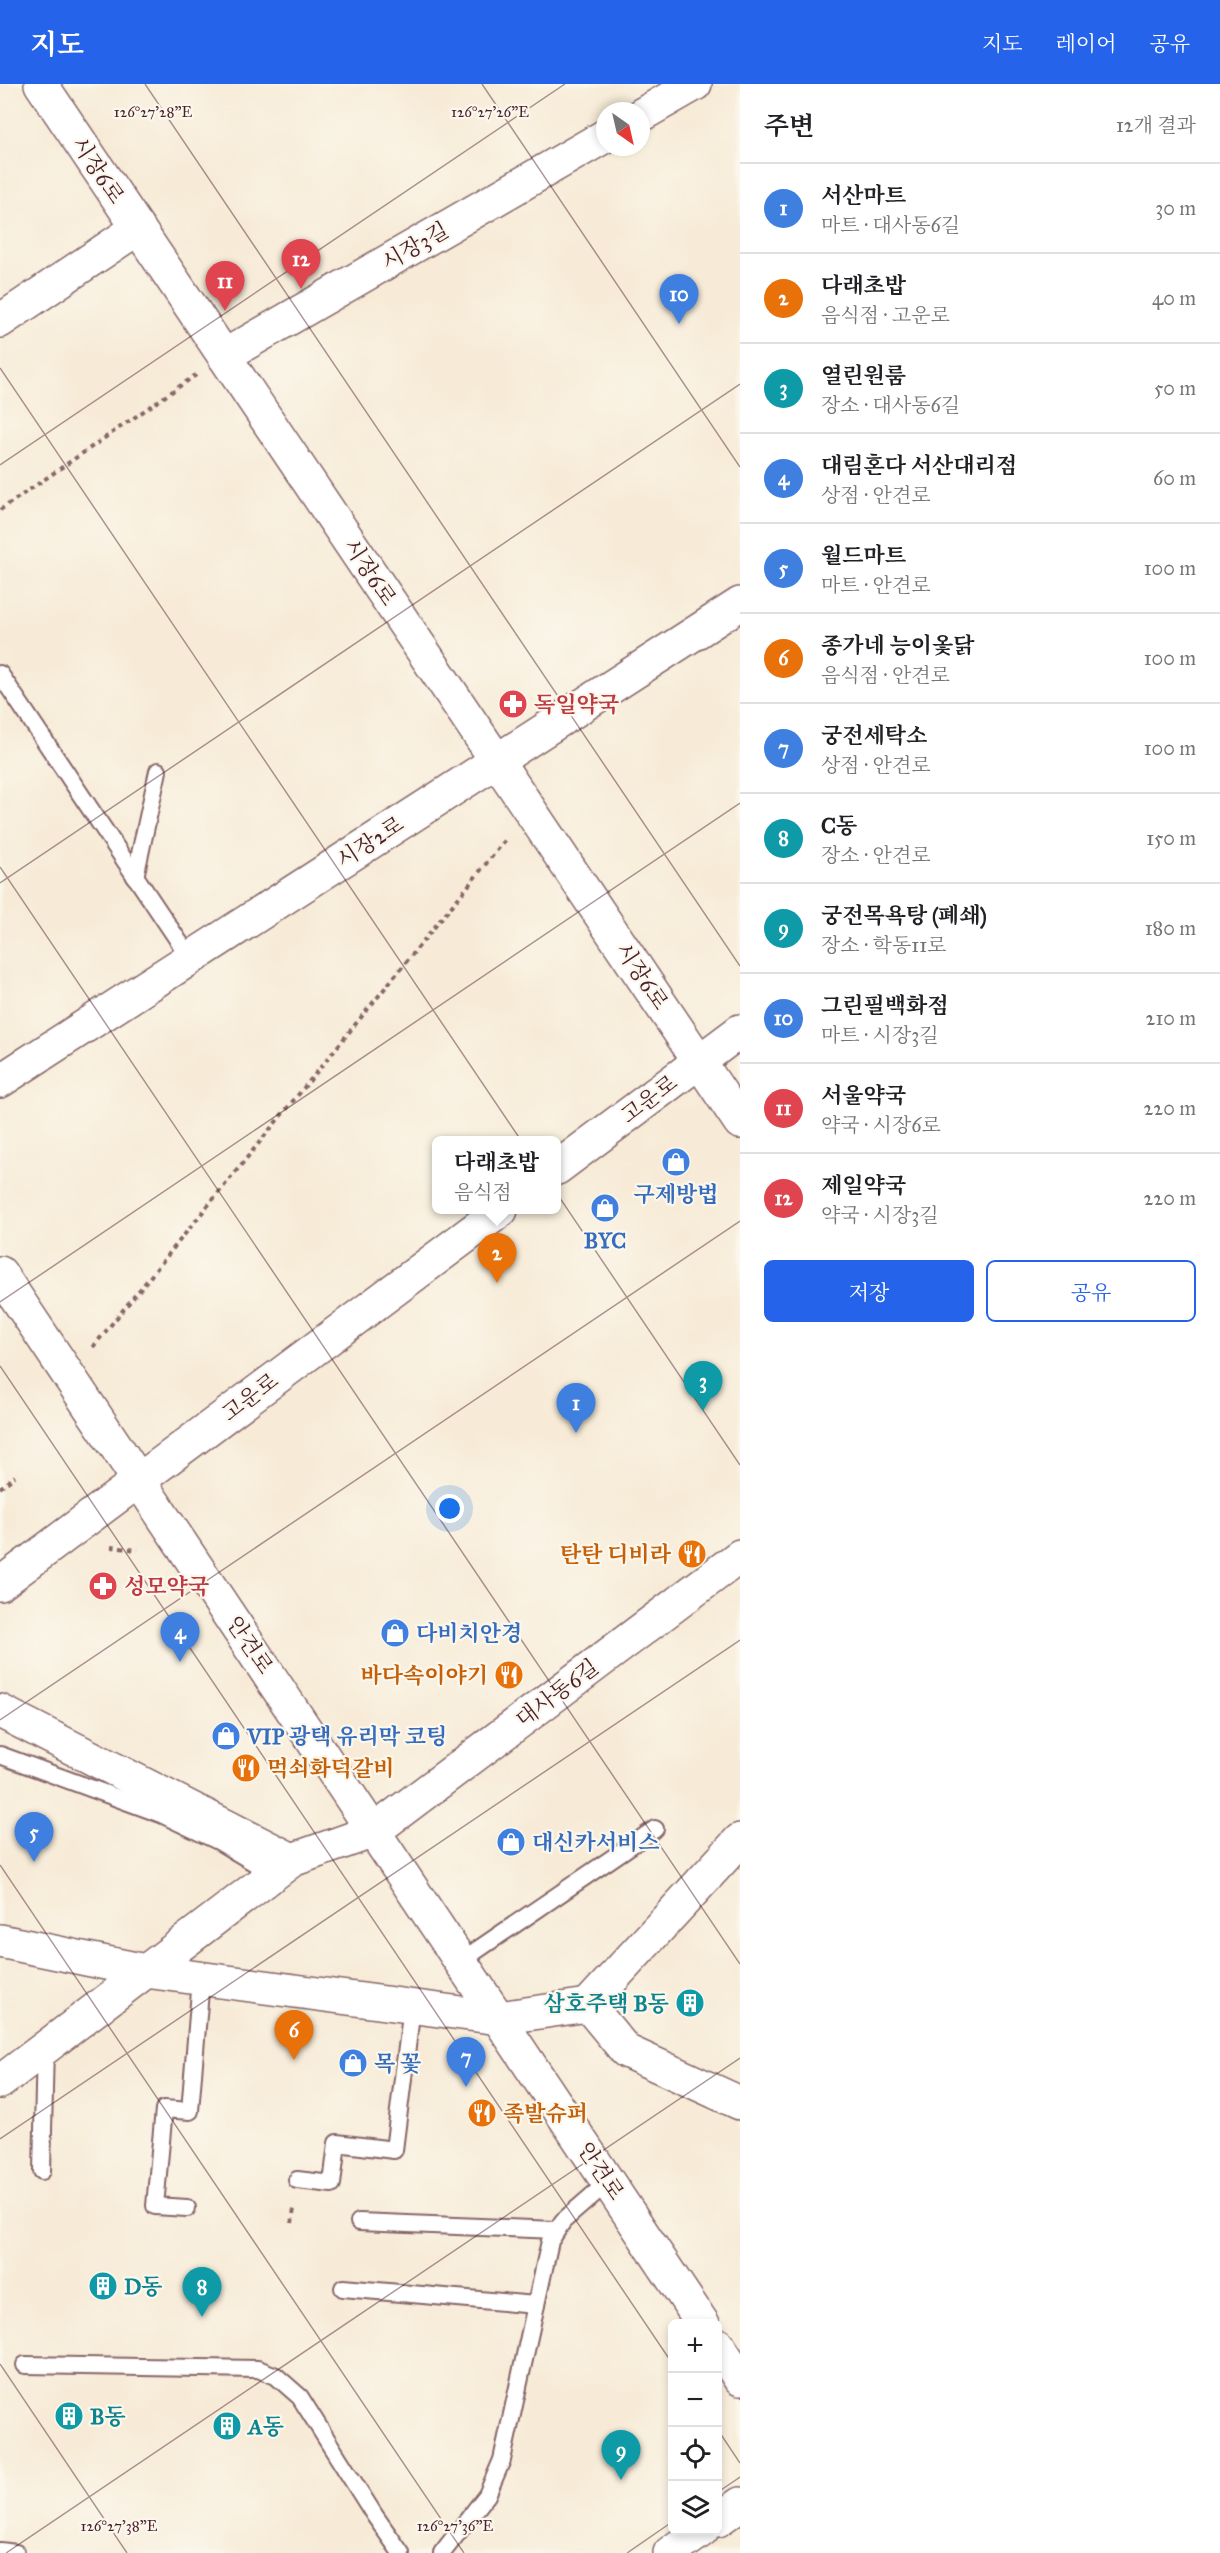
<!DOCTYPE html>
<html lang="ko">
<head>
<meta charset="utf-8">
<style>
  :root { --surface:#fff; --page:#f6f6f6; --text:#202124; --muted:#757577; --line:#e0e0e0; --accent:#2563eb }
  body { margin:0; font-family:"IM FELL Great Primer","Noto Serif KR",serif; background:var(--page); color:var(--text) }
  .controls { position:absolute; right:18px; bottom:18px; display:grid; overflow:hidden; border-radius:9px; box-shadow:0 3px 9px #0003 }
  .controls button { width:54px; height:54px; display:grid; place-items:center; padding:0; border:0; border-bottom:2px solid var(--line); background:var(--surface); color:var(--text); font:30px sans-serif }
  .compass { position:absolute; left:596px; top:18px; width:54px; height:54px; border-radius:50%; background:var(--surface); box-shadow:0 3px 9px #0003; rotate:146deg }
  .you { position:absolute; left:450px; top:1425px; width:21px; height:21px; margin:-15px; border:4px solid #fff; border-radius:50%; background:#1a73e8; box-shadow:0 0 0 9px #1a73e833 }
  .badge { display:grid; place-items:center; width:39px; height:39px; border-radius:50%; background:var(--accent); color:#fff; font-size:20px; font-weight:700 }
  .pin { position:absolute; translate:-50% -50px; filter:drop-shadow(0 2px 3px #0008) }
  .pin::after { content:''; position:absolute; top:32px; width:21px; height:18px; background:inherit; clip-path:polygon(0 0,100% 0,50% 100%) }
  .popup { position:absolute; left:432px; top:1052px; width:129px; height:78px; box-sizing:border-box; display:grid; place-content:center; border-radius:9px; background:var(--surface); filter:drop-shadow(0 2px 4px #0005); font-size:20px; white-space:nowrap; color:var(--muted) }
  .popup b { font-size:22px; color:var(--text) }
  .popup::after { content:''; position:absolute; left:50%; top:100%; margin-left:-12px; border:12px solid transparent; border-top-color:var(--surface) }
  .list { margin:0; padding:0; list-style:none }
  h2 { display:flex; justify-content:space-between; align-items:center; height:78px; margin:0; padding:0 24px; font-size:26px }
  h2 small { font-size:20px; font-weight:400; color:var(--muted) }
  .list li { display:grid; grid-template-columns:39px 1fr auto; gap:18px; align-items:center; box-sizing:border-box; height:90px; padding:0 24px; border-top:2px solid var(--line) }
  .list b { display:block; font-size:22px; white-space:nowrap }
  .list p { margin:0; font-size:20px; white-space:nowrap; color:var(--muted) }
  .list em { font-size:20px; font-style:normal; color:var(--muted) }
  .actions { display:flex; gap:12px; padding:18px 24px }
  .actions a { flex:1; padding:14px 0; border:2px solid var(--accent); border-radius:9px; text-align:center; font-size:21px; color:var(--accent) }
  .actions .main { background:var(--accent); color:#fff }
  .icon { flex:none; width:33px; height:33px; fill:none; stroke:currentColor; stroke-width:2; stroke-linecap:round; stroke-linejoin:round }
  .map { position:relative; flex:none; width:740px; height:2469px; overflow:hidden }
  header { display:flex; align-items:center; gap:36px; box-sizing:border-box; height:84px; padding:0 30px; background:var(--accent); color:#fff }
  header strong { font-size:28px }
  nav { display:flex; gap:33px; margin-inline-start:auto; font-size:21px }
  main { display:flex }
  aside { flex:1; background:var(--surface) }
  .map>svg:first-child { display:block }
</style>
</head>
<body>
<header>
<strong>지도</strong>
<nav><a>지도</a><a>레이어</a><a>공유</a></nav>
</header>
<main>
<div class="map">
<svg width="740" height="2469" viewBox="0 0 740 2469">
  <rect width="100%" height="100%" fill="#fbf7ec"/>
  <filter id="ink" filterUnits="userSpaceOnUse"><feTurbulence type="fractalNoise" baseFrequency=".0167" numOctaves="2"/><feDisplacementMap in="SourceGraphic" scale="12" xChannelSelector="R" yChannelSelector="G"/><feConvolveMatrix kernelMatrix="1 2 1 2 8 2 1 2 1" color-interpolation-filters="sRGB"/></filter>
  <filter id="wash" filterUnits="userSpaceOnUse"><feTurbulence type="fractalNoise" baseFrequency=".008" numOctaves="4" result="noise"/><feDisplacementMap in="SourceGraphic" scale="24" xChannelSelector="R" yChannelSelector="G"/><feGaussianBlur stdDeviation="1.35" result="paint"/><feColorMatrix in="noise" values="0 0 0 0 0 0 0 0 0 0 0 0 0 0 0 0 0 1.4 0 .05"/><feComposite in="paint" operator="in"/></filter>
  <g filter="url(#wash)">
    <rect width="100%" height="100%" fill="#f7ebd7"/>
  </g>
  <g filter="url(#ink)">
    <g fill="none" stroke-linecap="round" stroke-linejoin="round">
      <!-- service casing -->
      <g stroke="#876667" stroke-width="20">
        <g id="service">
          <path d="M0,590L190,874"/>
          <path d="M135,793L158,687"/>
          <path d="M0,1671L161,1730L218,1757L273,1790"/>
          <path d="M461,1877L655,1745"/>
          <path d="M42,2087L45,1964"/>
          <path d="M297,2096L332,2100L337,2059L394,2066L412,1923"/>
          <path d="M187,2124L155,2122L164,2025L190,2027L201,1895"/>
          <path d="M359,2138L556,2146"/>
          <path d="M343,2204L536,2221"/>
          <path d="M25,2281L258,2285L276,2292L300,2313L375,2432L401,2469"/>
          <path d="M0,2467L16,2469"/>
          <path d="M442,2469L487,2411L502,2376L550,2157L563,2137L608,2098"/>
        </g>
      </g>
      <!-- minor casing -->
      <g stroke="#876667" stroke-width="36">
        <g id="minor">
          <path d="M41,0L740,1038"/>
          <path d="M641,31L695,0"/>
          <path d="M0,237L138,144"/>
          <path d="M224,272L605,52"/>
          <path d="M0,997L740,520"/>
          <path d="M0,1627L292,1776"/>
          <path d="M0,1857L145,1887L499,1934L588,1921"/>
          <path d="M588,1921L740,1756"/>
          <path d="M588,1921L626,1967L740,2019"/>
          <path d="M0,1998L292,1776L374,1747L740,1472"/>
          <path d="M718,2436L740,2420"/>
          <path d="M670,2469L702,2446"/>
        </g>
      </g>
      <!-- tertiary casing -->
      <g stroke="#876667" stroke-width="36">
        <g id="tertiary">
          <path d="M557,1084L740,947"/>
          <path d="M0,1189L703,2240"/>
          <path d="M0,1500L501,1126"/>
          <path d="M718,2261L740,2295"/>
        </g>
      </g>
      <!-- path -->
      <g stroke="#876667" stroke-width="4" stroke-dasharray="4.5 4.5" stroke-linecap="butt">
        <path d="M0,426L196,291"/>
        <path d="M93,1263L507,754"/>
        <path d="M0,1404L15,1392"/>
        <path d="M111,1463L138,1466"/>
        <path d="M292,2139L294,2124"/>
      </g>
      <!-- service -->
      <use href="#service" stroke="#fff" stroke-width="16"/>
      <!-- minor -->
      <use href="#minor" stroke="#fff" stroke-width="33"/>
      <!-- tertiary -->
      <use href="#tertiary" stroke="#fff" stroke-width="33"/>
    </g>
  </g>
  <!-- ticks -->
  <path fill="none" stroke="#4a1f2b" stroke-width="1.5" stroke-opacity="0.45" d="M145,0L740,882M482,0L740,383M0,284L740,1381M0,381L565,0M0,783L740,1880M0,799L740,300M0,1218L740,719M0,1282L672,2279M0,1636L740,1137M0,1781L464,2469M0,2055L740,1556M0,2280L127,2469M718,2346L740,2379M718,2408L740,2393M6,2469L740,1974M627,2469L672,2438"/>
  <!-- icons -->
  <defs>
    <g id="pharmacy-disc" transform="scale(1.5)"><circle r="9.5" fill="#e0444e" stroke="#fbf7ec"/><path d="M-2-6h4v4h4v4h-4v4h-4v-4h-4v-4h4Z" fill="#fff"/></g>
    <g id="shop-disc" transform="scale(1.5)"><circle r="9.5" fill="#3f7fe0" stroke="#fbf7ec"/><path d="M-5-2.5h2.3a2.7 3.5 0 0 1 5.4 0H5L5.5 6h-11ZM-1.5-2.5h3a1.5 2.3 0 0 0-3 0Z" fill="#fff"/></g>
    <g id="restaurant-disc" transform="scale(1.5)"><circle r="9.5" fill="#e8710a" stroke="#fbf7ec"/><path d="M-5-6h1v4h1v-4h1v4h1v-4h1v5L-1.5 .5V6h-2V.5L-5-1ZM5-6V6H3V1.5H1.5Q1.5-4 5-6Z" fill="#fff"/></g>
    <g id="building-disc" transform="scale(1.5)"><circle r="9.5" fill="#0f9aa8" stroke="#fbf7ec"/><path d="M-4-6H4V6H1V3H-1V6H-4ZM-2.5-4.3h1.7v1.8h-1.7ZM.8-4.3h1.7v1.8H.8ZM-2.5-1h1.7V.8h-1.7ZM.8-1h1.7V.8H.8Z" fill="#fff"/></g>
  </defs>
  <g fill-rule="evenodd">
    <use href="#pharmacy-disc" x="513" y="620"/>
    <use href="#shop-disc" x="676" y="1078"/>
    <use href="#shop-disc" x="605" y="1124"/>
    <use href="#restaurant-disc" x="692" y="1470"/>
    <use href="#pharmacy-disc" x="103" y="1502"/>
    <use href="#shop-disc" x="395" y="1549"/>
    <use href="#restaurant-disc" x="509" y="1591"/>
    <use href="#shop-disc" x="226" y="1652"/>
    <use href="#restaurant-disc" x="246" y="1684"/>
    <use href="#shop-disc" x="511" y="1758"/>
    <use href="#building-disc" x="690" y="1919"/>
    <use href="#shop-disc" x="353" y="1979"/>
    <use href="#restaurant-disc" x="482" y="2029"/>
    <use href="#building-disc" x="103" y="2202"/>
    <use href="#building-disc" x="69" y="2332"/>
    <use href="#building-disc" x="227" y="2342"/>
  </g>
  <g text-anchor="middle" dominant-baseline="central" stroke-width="4.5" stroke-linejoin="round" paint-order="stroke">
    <!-- street labels -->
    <g font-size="22" fill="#4a1f2b" stroke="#fbf7ec">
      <text transform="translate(98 86) rotate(56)">시장6로</text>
      <text transform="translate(415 162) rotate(-30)">시장3길</text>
      <text transform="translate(370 488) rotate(56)">시장6로</text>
      <text transform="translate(370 758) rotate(-33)">시장2로</text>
      <text transform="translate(642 892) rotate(56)">시장6로</text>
      <text transform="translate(649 1015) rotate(-37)">고운로</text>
      <text transform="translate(250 1313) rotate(-37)">고운로</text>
      <text transform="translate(250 1561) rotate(56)">안견로</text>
      <text transform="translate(557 1609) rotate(-37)">대사동6길</text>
      <text transform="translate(601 2087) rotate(56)">안견로</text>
    </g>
    <!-- health labels -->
    <g font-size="22" font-weight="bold" fill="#be3a42" stroke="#fbf7ec" text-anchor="start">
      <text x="534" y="620">독일약국</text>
      <text x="124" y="1502">성모약국</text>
    </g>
    <!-- shop labels -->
    <g font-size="22" font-weight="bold" fill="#366cbe" stroke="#fbf7ec" text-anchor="start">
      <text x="676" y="1110" text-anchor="middle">구제방법</text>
      <text x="605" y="1156" text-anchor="middle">BYC</text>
      <text x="416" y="1549">다비치안경</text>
      <text x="247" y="1652">VIP 광택 유리막 코팅</text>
      <text x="532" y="1758">대신카서비스</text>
      <text x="374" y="1979">목 꽃</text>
    </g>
    <!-- food labels -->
    <g font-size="22" font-weight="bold" fill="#c56008" stroke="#fbf7ec" text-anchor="end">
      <text x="671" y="1470">탄탄 디비라</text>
      <text x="488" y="1591">바다속이야기</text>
      <text x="267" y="1684" text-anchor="start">먹쇠화덕갈비</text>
      <text x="503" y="2029" text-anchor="start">족발슈퍼</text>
    </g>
    <!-- culture labels -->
    <g font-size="22" font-weight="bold" fill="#0d838f" stroke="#fbf7ec" text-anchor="start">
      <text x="669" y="1919" text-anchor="end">삼호주택 B동</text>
      <text x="124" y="2202">D동</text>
      <text x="90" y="2332">B동</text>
      <text x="248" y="2342">A동</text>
    </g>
  </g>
  <g font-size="15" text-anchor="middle" fill="#4a1f2b" stroke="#fbf7ec" stroke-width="4.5" stroke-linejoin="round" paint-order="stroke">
    <text x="490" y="33">126°27'26"E</text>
    <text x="153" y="33">126°27'28"E</text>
    <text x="119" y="2447">126°27'38"E</text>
    <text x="455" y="2447">126°27'36"E</text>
  </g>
</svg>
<div class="controls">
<button>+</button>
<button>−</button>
<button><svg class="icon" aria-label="locate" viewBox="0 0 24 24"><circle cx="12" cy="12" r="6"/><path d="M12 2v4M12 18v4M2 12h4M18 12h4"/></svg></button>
<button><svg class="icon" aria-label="layers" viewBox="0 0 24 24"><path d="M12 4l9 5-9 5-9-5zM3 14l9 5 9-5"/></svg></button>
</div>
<svg class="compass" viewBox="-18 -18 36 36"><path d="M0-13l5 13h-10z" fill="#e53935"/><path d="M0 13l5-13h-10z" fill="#757577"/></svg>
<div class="you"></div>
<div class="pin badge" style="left:576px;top:1349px;background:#3f7fe0">1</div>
<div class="pin badge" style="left:497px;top:1199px;background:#e8710a">2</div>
<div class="popup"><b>다래초밥</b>음식점</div>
<div class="pin badge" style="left:703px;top:1327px;background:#0f9aa8">3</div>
<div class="pin badge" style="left:180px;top:1578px;background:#3f7fe0">4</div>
<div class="pin badge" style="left:34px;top:1778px;background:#3f7fe0">5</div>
<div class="pin badge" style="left:294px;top:1976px;background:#e8710a">6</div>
<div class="pin badge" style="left:466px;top:2003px;background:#3f7fe0">7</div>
<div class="pin badge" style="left:202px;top:2233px;background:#0f9aa8">8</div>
<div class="pin badge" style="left:621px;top:2396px;background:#0f9aa8">9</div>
<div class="pin badge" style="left:679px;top:240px;background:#3f7fe0">10</div>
<div class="pin badge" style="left:225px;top:227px;background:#e0444e">11</div>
<div class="pin badge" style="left:301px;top:205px;background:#e0444e">12</div>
</div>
<aside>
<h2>주변<small>12개 결과</small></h2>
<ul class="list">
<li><span class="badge" style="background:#3f7fe0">1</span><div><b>서산마트</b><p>마트 · 대사동6길</p></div><em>30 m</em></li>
<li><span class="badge" style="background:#e8710a">2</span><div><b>다래초밥</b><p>음식점 · 고운로</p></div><em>40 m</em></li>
<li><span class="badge" style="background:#0f9aa8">3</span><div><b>열린원룸</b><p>장소 · 대사동6길</p></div><em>50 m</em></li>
<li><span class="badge" style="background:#3f7fe0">4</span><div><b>대림혼다 서산대리점</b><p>상점 · 안견로</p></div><em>60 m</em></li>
<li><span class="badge" style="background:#3f7fe0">5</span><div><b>월드마트</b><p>마트 · 안견로</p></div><em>100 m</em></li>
<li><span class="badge" style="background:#e8710a">6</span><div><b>종가네 능이옻닭</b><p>음식점 · 안견로</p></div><em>100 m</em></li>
<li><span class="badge" style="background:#3f7fe0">7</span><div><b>궁전세탁소</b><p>상점 · 안견로</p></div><em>100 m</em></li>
<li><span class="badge" style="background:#0f9aa8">8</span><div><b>C동</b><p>장소 · 안견로</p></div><em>150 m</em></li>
<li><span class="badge" style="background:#0f9aa8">9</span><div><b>궁전목욕탕 (폐쇄)</b><p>장소 · 학동11로</p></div><em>180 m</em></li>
<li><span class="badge" style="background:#3f7fe0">10</span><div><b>그린필백화점</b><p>마트 · 시장3길</p></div><em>210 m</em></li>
<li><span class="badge" style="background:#e0444e">11</span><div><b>서울약국</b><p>약국 · 시장6로</p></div><em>220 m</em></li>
<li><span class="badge" style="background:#e0444e">12</span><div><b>제일약국</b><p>약국 · 시장3길</p></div><em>220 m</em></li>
</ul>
<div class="actions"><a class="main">저장</a><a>공유</a></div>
</aside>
</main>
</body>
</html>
